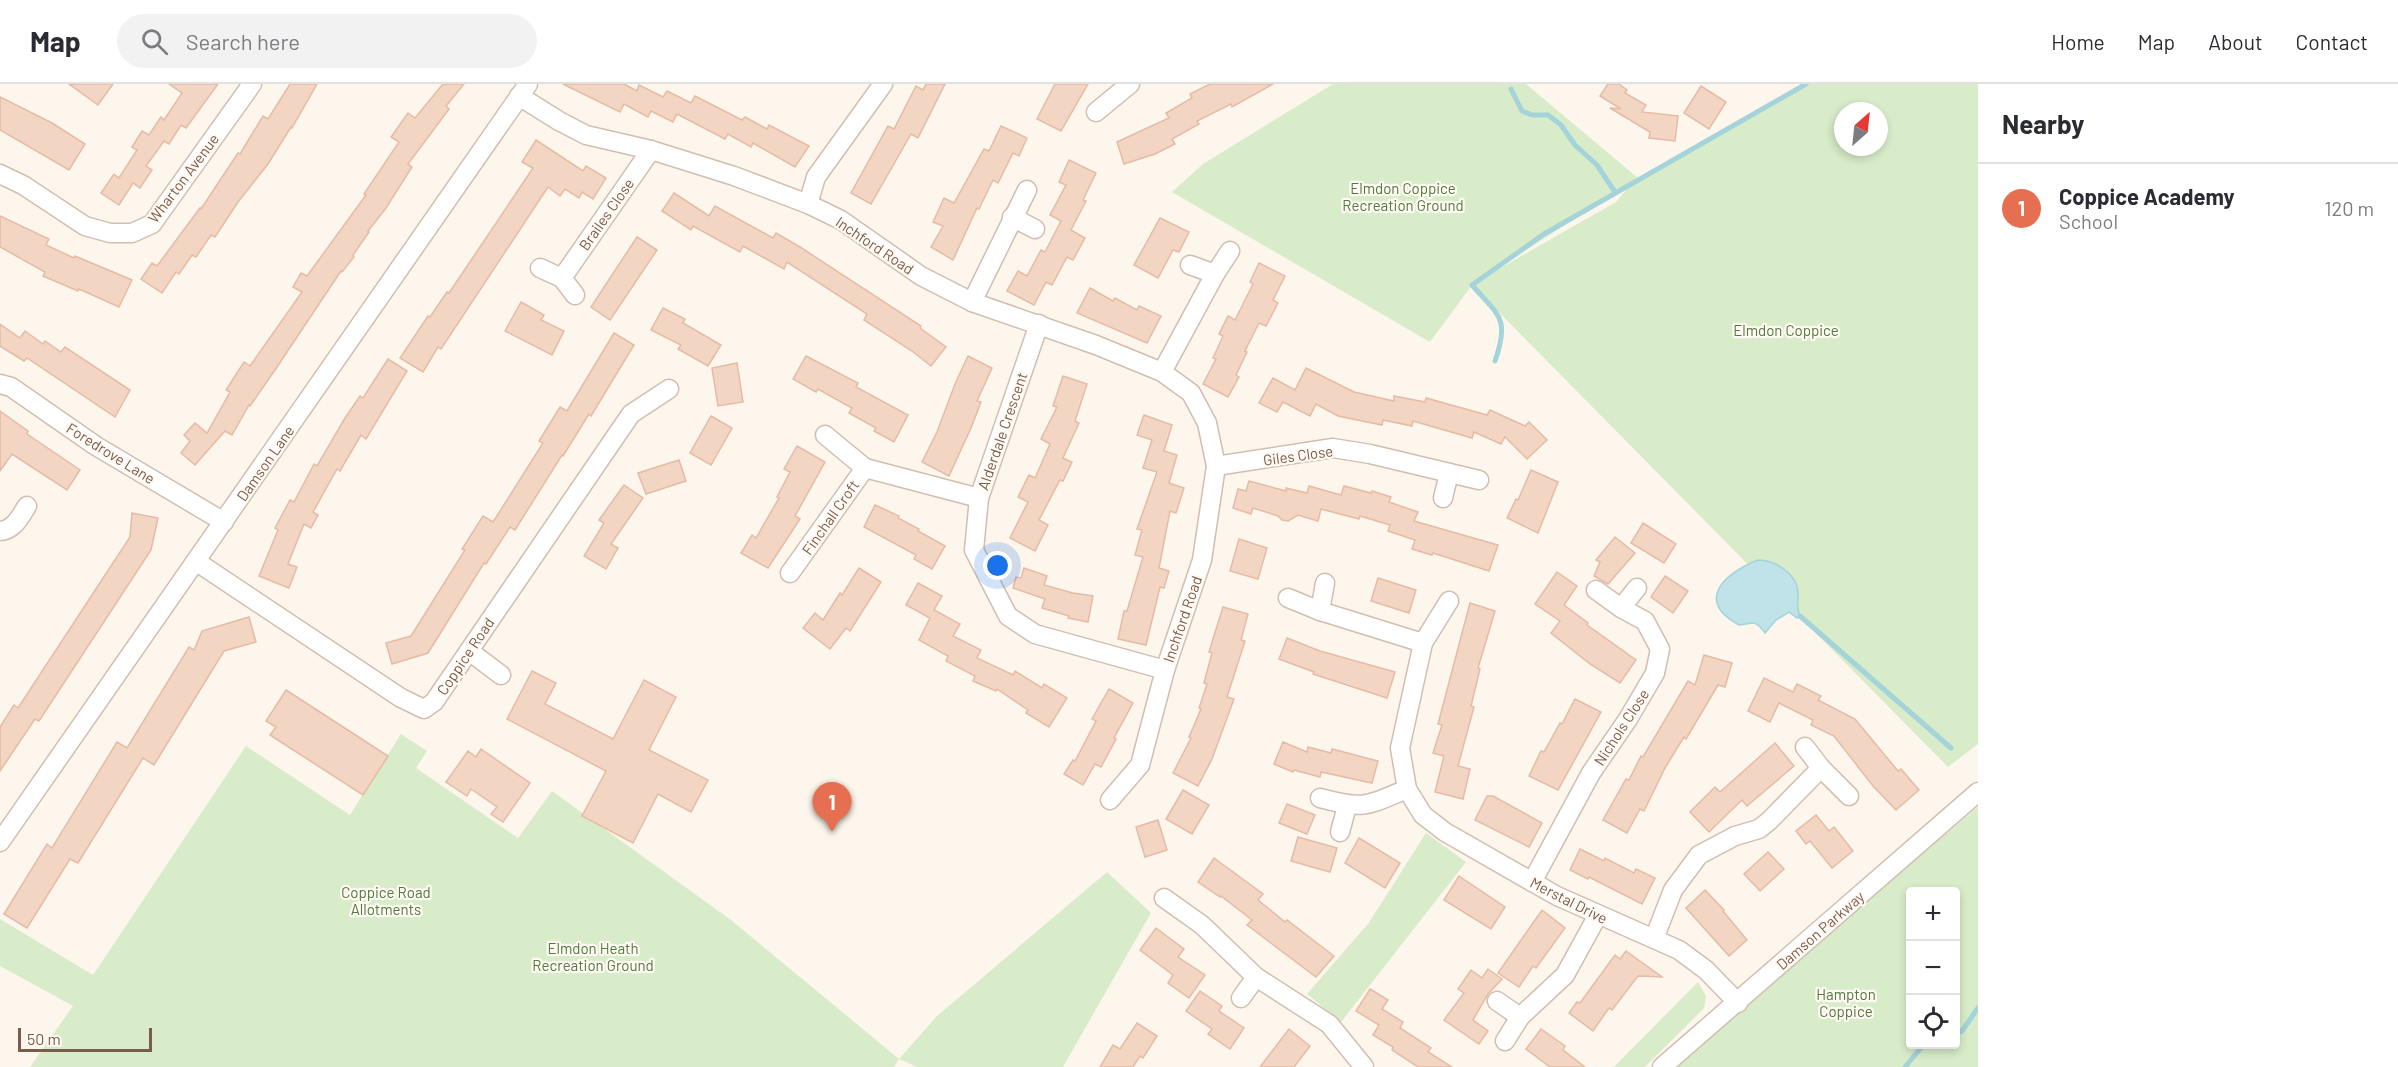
<!DOCTYPE html>
<html lang="en">
<head>
<meta charset="utf-8">
<style>
  :root { --surface:#fff; --page:#f2f2f3; --text:#2b2b33; --muted:#7c7c81; --line:#e1e1e2; --accent:#e76f51 }
  body { margin:0; font-family:Barlow,sans-serif; background:var(--page); color:var(--text) }
  .controls { position:absolute; right:18px; bottom:18px; display:grid; overflow:hidden; border-radius:6px; box-shadow:0 3px 9px #0003 }
  .controls button { width:54px; height:54px; display:grid; place-items:center; padding:0; border:0; border-bottom:2px solid var(--line); background:var(--surface); color:var(--text); font:30px sans-serif }
  .compass { position:absolute; left:1834px; top:18px; width:54px; height:54px; border-radius:50%; background:var(--surface); box-shadow:0 3px 9px #0003; rotate:27deg }
  .scale { position:absolute; left:18px; bottom:15px; width:134px; box-sizing:border-box; padding-left:6px; border:3px solid #7a5c4d; border-top:0; font-size:16px; line-height:21px; white-space:nowrap; color:#7a5c4d; -webkit-text-stroke:4px #fffaf3; paint-order:stroke }
  .you { position:absolute; left:998px; top:482px; width:21px; height:21px; margin:-15px; border:4px solid #fff; border-radius:50%; background:#1a73e8; box-shadow:0 0 0 9px #1a73e833 }
  .badge { display:grid; place-items:center; width:39px; height:39px; border-radius:50%; background:var(--accent); color:#fff; font-size:20px; font-weight:700 }
  .pin { position:absolute; translate:-50% -50px; filter:drop-shadow(0 2px 3px #0008) }
  .pin::after { content:''; position:absolute; top:32px; width:21px; height:18px; background:inherit; clip-path:polygon(0 0,100% 0,50% 100%) }
  .list { margin:0; padding:0; list-style:none }
  h2 { display:flex; justify-content:space-between; align-items:center; height:78px; margin:0; padding:0 24px; font-size:26px }
  h2 small { font-size:20px; font-weight:400; color:var(--muted) }
  .list li { display:grid; grid-template-columns:39px 1fr auto; gap:18px; align-items:center; box-sizing:border-box; height:90px; padding:0 24px; border-top:2px solid var(--line) }
  .list b { display:block; font-size:22px; white-space:nowrap }
  .list p { margin:0; font-size:20px; white-space:nowrap; color:var(--muted) }
  .list em { font-size:20px; font-style:normal; color:var(--muted) }
  .icon { flex:none; width:33px; height:33px; fill:none; stroke:currentColor; stroke-width:2; stroke-linecap:round; stroke-linejoin:round }
  .map { position:relative; flex:none; width:1978px; height:983px; overflow:hidden }
  header { display:flex; align-items:center; gap:36px; box-sizing:border-box; height:84px; padding:0 30px; background:var(--surface); border-bottom:2px solid var(--line) }
  header strong { font-size:28px }
  nav { display:flex; gap:33px; margin-inline-start:auto; font-size:21px }
  .search { width:420px; height:54px; background:var(--page); display:flex; align-items:center; gap:15px; box-sizing:border-box; padding:0 21px; border-radius:33px; color:var(--muted); font-size:22px }
  main { display:flex }
  aside { flex:1; background:var(--surface) }
  .map>svg:first-child { display:block }
</style>
</head>
<body>
<header>
<strong>Map</strong>
<div class="search"><svg class="icon" aria-label="search" viewBox="0 0 24 24"><circle cx="10" cy="10" r="6"/><path d="M15 15l6 6"/></svg>Search here</div>
<nav><a>Home</a><a>Map</a><a>About</a><a>Contact</a></nav>
</header>
<main>
<div class="map">
<svg width="1978" height="983" viewBox="0 0 1978 983">
  <rect width="100%" height="100%" fill="#fdf6ec"/>
  <!-- green -->
  <g fill="#d8ecc9" fill-rule="evenodd">
    <path d="M1333,0H1526L1638,94L1803,0H1978V660L1948,683L1472,201L1430,258L1172,108L1203,80ZM1843,27H1879V63H1843ZM1635,96L1616,118L1488,191L1489,190Z"/>
    <path d="M401,650L427,667L416,684L518,754L552,707L731,836L899,975L937,932L1107,788L1151,829L1063,983H917L899,975L894,983H30L73,922L0,882V835L93,891L246,662L350,731Z"/>
    <path d="M1978,723V983H1668ZM1910,808H1956V960H1910Z"/>
    <path d="M1426,749L1466,778L1341,938L1307,910L1368,840Z"/>
    <path d="M1698,898L1706,912L1704,924L1645,983H1614Z"/>
  </g>
  <!-- water -->
  <path fill="#bfe3e8" stroke="#a5d3da" stroke-width="1.5" d="M1758,476C1774,476 1797,489 1798,508C1798,517 1796,523 1800,532L1797,534L1789,528L1776,536L1765,549C1754,534 1753,540 1739,541C1693,516 1726,489 1758,476Z"/>
  <g fill="none" stroke-linecap="round" stroke-linejoin="round">
    <!-- stream -->
    <g stroke="#a5d3da" stroke-width="5">
      <path d="M1511,5L1522,27L1532,31H1548L1561,41L1575,61L1597,81L1615,108"/>
      <path d="M1495,277C1510,234 1499,232 1472,201L1544,150L1806,0"/>
      <path d="M1800,532L1951,664"/>
      <path d="M1956,950L1962,947L1978,924"/>
      <path d="M1905,983L1924,960"/>
    </g>
  </g>
  <!-- building -->
  <g fill="#f3d5c3" stroke="#e6bba3" stroke-width="1.5">
    <path d="M69,0H113L98,21Z"/>
    <path d="M169,0H218L186,44L181,41L169,60L164,57L146,82L152,86L140,104L133,99L119,121L101,109L114,90L119,94L137,66L132,63L142,47L149,51L161,33L164,36L182,9Z"/>
    <path d="M290,0H317L292,44L291,43L268,80L238,118L215,153L211,151L196,173L192,171L179,190L176,188L162,209L141,195L152,179L157,182L200,124L201,125L238,69L240,70L263,32L268,35Z"/>
    <path d="M443,0H464L446,22L449,25L408,80L412,83L386,124L368,147L369,148L353,171L354,173L342,188L341,187L275,286L250,322L249,321L232,351L225,347L195,381L181,369L190,357L184,351L195,339L207,349L230,308L226,306L244,278L250,282L302,208L293,203L301,189L307,192L366,111L364,110L399,58L391,53L408,29L415,34Z"/>
    <path d="M563,0H624L637,7L639,1L663,13L667,7L691,19L695,12L742,36L745,33L767,45L769,41L809,62L795,83L753,59L751,63L728,50L725,55L677,30L673,38L651,27L648,33L624,20L620,28Z"/>
    <path d="M926,0H945L918,54L911,50L871,120L851,109L888,42L894,45L916,2L923,6Z"/>
    <path d="M1055,0H1088L1061,47L1037,35Z"/>
    <path d="M1210,0H1273L1232,23L1231,20L1197,37L1199,40L1172,55L1175,60L1155,70L1124,80L1117,58L1169,34L1166,29L1192,14L1190,10Z"/>
    <path d="M1608,0H1619L1627,6L1625,9L1646,21L1642,28L1678,32L1675,57L1649,54L1650,48L1610,24L1621,25L1600,12Z"/>
    <path d="M1701,2L1726,18L1709,45L1684,29Z"/>
    <path d="M0,13L52,39L85,60L69,86L0,46Z"/>
    <path d="M1001,42L1027,54L1019,72L1013,69L998,99L993,96L979,125L977,124L953,176L931,163L943,142L933,138L944,114L954,119L984,65L989,67Z"/>
    <path d="M536,56L583,87L586,82L606,94L593,115L582,108L579,114L565,105L560,112L548,103L441,265L438,263L423,288L400,274L428,232L430,233L447,208L449,209L533,84L522,78Z"/>
    <path d="M1069,76L1096,89L1083,116L1086,117L1071,146L1085,154L1073,176L1067,173L1052,201L1046,198L1034,221L1007,207L1018,187L1027,192L1041,166L1045,168L1061,137L1050,131L1066,101L1059,98Z"/>
    <path d="M674,109L709,132L715,122L773,154L776,149L800,163L921,242L920,244L946,263L931,282L912,267L864,236L867,230L787,178L784,185L743,162L740,168L693,142L691,146L662,127Z"/>
    <path d="M0,132L49,155L46,161L74,174L75,172L132,196L119,223L79,205L78,207L43,192L45,188L0,163Z"/>
    <path d="M1160,134L1189,148L1179,168L1173,166L1158,194L1134,181Z"/>
    <path d="M637,153L657,166L610,236L591,223Z"/>
    <path d="M1259,179L1285,192L1273,216L1278,219L1266,242L1259,239L1245,267L1247,268L1236,291L1239,293L1228,313L1203,300L1216,275L1213,274L1223,252L1219,250L1228,232L1235,236L1253,200L1250,198Z"/>
    <path d="M1090,204L1113,217L1115,214L1137,226L1139,222L1161,232L1147,259L1077,229Z"/>
    <path d="M521,218L544,231L541,236L564,247L552,271L505,247Z"/>
    <path d="M663,224L685,235L683,239L721,261L708,282L678,265L681,261L651,246Z"/>
    <path d="M0,240L20,254L25,247L43,260L45,257L61,268L65,263L130,306L115,333L27,274L24,277L0,262Z"/>
    <path d="M614,249L634,261L591,332L589,330L563,372L562,371L515,446L510,443L486,480L484,479L428,569L392,580L386,559L411,552L465,466L462,465L483,432L493,438L543,359L539,357L560,323L567,327Z"/>
    <path d="M806,272L858,299L856,303L908,331L894,358L874,347L876,344L849,329L852,324L818,305L816,308L793,295Z"/>
    <path d="M968,272L992,284L977,317L981,318L971,344L949,392L922,378L937,348L955,300Z"/>
    <path d="M388,275L407,287L366,355L361,351L340,387L337,385L313,428L318,431L311,444L304,440L288,480L297,483L289,504L259,492L278,446L275,444L290,416L294,418L314,380L317,382L345,334L360,312L363,314Z"/>
    <path d="M737,279L743,318L718,322L712,284Z"/>
    <path d="M1306,284L1354,308L1394,317V312L1425,318L1426,314L1487,331L1490,326L1525,342L1529,338L1547,356L1527,375L1505,353L1501,360L1474,348L1472,354L1413,337L1412,342L1383,336L1382,341L1338,332L1316,320L1310,332L1283,318L1277,328L1259,319L1273,294L1295,306Z"/>
    <path d="M1063,292L1087,300L1075,337L1079,339L1063,374L1072,378L1063,397L1060,396L1039,436L1048,441L1035,467L1010,454L1028,418L1018,413L1029,391L1035,394L1050,360L1041,355L1057,323L1053,322Z"/>
    <path d="M0,327L28,347L27,350L80,386L67,406L12,370L0,387Z"/>
    <path d="M1144,331L1172,341L1164,367L1177,371L1169,399L1184,404L1176,429L1170,427L1159,484L1169,487L1164,504L1160,503L1146,561L1118,555L1124,527H1127L1143,473L1135,471L1142,446L1137,445L1157,388L1143,384L1152,356L1137,351Z"/>
    <path d="M711,332L732,344L711,381L690,369Z"/>
    <path d="M797,362L825,378L795,432L800,435L768,484L741,469L752,451L756,454L779,414L777,413L790,388L784,385Z"/>
    <path d="M679,376L686,397L646,410L638,389Z"/>
    <path d="M1531,386L1558,398L1538,449L1507,434L1516,415L1518,416Z"/>
    <path d="M1249,397L1286,407V404L1307,409L1309,402L1341,411L1344,402L1371,409L1372,407L1391,413L1389,418L1418,428L1414,437L1498,461L1489,487L1433,469L1432,471L1412,465L1415,456L1388,447L1390,441L1360,432L1359,435L1321,425L1318,437L1298,431L1288,437L1282,436L1278,432L1253,424L1251,430L1233,424L1238,405L1246,407Z"/>
    <path d="M624,401L643,414L611,460L618,464L606,485L584,472L604,439L599,436Z"/>
    <path d="M875,421L899,432L898,434L919,445L918,447L945,462L932,485L914,475L916,471L864,443Z"/>
    <path d="M132,429L158,434L151,466L39,637L35,635L0,687V643L14,621L18,624L130,453Z"/>
    <path d="M1643,439L1676,460L1664,479L1631,459Z"/>
    <path d="M1615,453L1635,469L1608,500L1594,492L1600,478L1596,476Z"/>
    <path d="M1239,455L1267,464L1258,495L1230,487Z"/>
    <path d="M859,484L881,498L850,547L846,544L830,565L803,544L815,529L823,536L840,509L842,511Z"/>
    <path d="M1024,484L1047,492L1044,501L1073,509L1093,512L1088,538L1068,534L1069,532L1042,524L1045,515L1013,504L1016,493L1021,494Z"/>
    <path d="M1557,488L1577,502L1564,521L1588,539L1587,541L1636,576L1620,599L1590,580L1551,549L1560,537L1535,520Z"/>
    <path d="M1665,492L1688,507L1673,529L1651,513Z"/>
    <path d="M1378,494L1416,506L1409,529L1371,517Z"/>
    <path d="M918,499L942,512L934,526L960,540L953,552L981,566L977,574L1013,591L1015,587L1042,604L1044,600L1067,614L1049,643L1026,629L1028,626L997,605L996,607L973,597L975,592L946,577L948,572L919,556L930,534L906,521Z"/>
    <path d="M1470,519L1495,527L1478,584L1480,585L1471,622L1474,623L1458,682L1470,685L1463,715L1435,708L1444,672L1433,669L1442,641L1438,640Z"/>
    <path d="M1223,523L1248,530L1241,556L1245,557L1227,613L1234,615L1212,675L1198,702L1173,689L1191,654L1189,653L1201,625L1199,624L1207,600L1204,599L1212,569L1209,568Z"/>
    <path d="M249,533L256,558L224,567L154,681L143,674L78,779L70,775L27,844L4,830L47,760L52,764L117,658L127,664L189,563L194,566L202,547Z"/>
    <path d="M1287,554L1320,567L1395,588L1387,614L1313,590L1314,588L1279,575Z"/>
    <path d="M1704,571L1732,579L1725,603L1718,601L1686,655L1684,653L1665,684L1644,727L1640,725L1627,749L1603,736L1626,695L1629,696L1641,672L1643,673L1688,597L1695,601Z"/>
    <path d="M532,587L556,599L545,620L613,655L644,596L676,613L649,666L708,696L691,728L658,710L633,759L582,732L606,687L507,635Z"/>
    <path d="M1764,594L1793,608L1797,600L1821,612L1818,616L1855,635L1898,687L1901,685L1919,706L1896,726L1873,702L1834,652L1811,641L1813,636L1779,619L1770,638L1748,627Z"/>
    <path d="M1109,605L1133,619L1114,654L1116,655L1101,683L1095,680L1083,701L1064,690L1073,676L1075,677L1096,637L1092,635Z"/>
    <path d="M286,606L388,672L363,711L270,651L276,643L266,637Z"/>
    <path d="M1575,615L1601,628L1558,706L1529,692L1541,667L1544,668L1560,639L1562,640Z"/>
    <path d="M1283,658L1307,668L1308,663L1331,669L1332,665L1378,677L1372,699L1321,688L1320,693L1294,686L1293,688L1274,680Z"/>
    <path d="M1775,659L1794,682L1747,722L1742,716L1709,748L1690,728L1715,703L1720,708Z"/>
    <path d="M481,665L530,699L503,738L491,730L497,723L471,705L467,712L446,698L468,667L476,673Z"/>
    <path d="M1183,706L1209,721L1192,750L1166,735Z"/>
    <path d="M1487,712H1493L1542,739L1529,763L1475,736Z"/>
    <path d="M1287,720L1315,731L1307,750L1279,739Z"/>
    <path d="M1816,731L1829,747L1834,743L1853,767L1832,784L1810,757L1806,760L1796,747Z"/>
    <path d="M1158,736L1167,766L1145,773L1136,743Z"/>
    <path d="M1298,753L1337,764L1330,788L1291,777Z"/>
    <path d="M1359,754L1400,779L1385,804L1345,779Z"/>
    <path d="M1580,765L1604,777L1605,774L1634,789L1636,785L1655,794L1642,820L1589,793L1588,795L1570,786Z"/>
    <path d="M1768,768L1784,785L1760,807L1744,790Z"/>
    <path d="M1214,774L1263,810L1258,816L1285,838L1287,836L1334,872L1316,893L1247,841L1252,836L1221,812L1220,813L1198,798Z"/>
    <path d="M1459,792L1505,823L1491,845L1444,816Z"/>
    <path d="M1705,806L1724,826L1723,827L1747,856L1729,872L1686,824Z"/>
    <path d="M1542,826L1565,844L1536,884L1533,882L1519,903L1498,889Z"/>
    <path d="M1156,844L1184,865L1178,873L1205,891L1189,914L1168,899L1173,891L1140,866Z"/>
    <path d="M1626,867L1662,893L1638,892L1612,926L1609,924L1593,947L1569,929L1577,918L1580,919L1615,871L1620,875Z"/>
    <path d="M1488,885L1502,895L1488,910L1473,936L1488,947L1479,960L1444,936L1464,909L1458,905L1471,886L1482,894Z"/>
    <path d="M1370,905L1388,916L1382,925L1403,938L1400,944L1431,964L1428,968L1452,983H1418L1392,966L1393,963L1373,951L1379,941L1356,927Z"/>
    <path d="M1200,907L1222,922L1219,927L1244,944L1230,965L1208,950L1212,945L1186,927Z"/>
    <path d="M1137,939L1157,952L1143,974L1140,972L1133,983H1100L1113,961L1120,965Z"/>
    <path d="M1289,945L1310,962L1294,983H1260Z"/>
    <path d="M1541,945L1565,962L1563,966L1585,983H1550L1526,965Z"/>
  </g>
  <g fill="none" stroke-linecap="round" stroke-linejoin="round">
    <!-- minor casing -->
    <g stroke="#d1beb0" stroke-width="21">
      <g id="minor">
        <path d="M519,12L559,37L586,51L651,66L734,92L808,120L841,136L921,192L972,218L1096,261L1162,288L1191,309L1207,339L1216,382L1202,476L1165,586L1140,681L1110,716"/>
        <path d="M1096,28L1130,0"/>
        <path d="M0,90L23,101L85,142L110,149H132L152,140L252,0"/>
        <path d="M808,120L816,93L883,0"/>
        <path d="M1012,133L1035,145"/>
        <path d="M540,184L562,194L575,211"/>
        <path d="M1215,190L1230,167"/>
        <path d="M562,194L651,66"/>
        <path d="M972,218L1027,106"/>
        <path d="M1039,240L979,414L974,466L1008,532L1035,550L1165,586"/>
        <path d="M1162,288L1215,190L1190,181"/>
        <path d="M0,300L11,303L96,362L224,438"/>
        <path d="M825,351L865,384"/>
        <path d="M1216,382L1333,364L1370,370L1479,396"/>
        <path d="M1443,414L1449,389"/>
        <path d="M0,447C14,446 20,433 27,422"/>
        <path d="M197,478L401,614L424,625L434,618L631,330L669,305"/>
        <path d="M790,489L865,384L979,414"/>
        <path d="M1288,514L1320,527L1423,559L1400,664L1407,705L1423,731L1445,748L1557,812L1679,866L1706,886L1738,919"/>
        <path d="M1621,524L1637,504"/>
        <path d="M1320,527L1325,499"/>
        <path d="M1423,559L1449,517"/>
        <path d="M469,567L501,591"/>
        <path d="M1805,663L1821,684"/>
        <path d="M1320,714C1364,726 1366,722 1407,705"/>
        <path d="M1340,748L1347,722"/>
        <path d="M0,758L528,0"/>
        <path d="M1532,798L1591,689L1628,635L1655,589L1660,565L1645,537L1621,524L1596,506"/>
        <path d="M1164,814L1202,841L1256,893L1329,940L1364,983"/>
        <path d="M1654,855L1673,806L1699,771L1735,752L1759,745L1769,737L1821,684L1849,712"/>
        <path d="M1241,914L1256,893"/>
        <path d="M1497,917L1520,933"/>
        <path d="M1505,957L1520,933L1565,891L1598,831"/>
        <path d="M1662,983L1978,708"/>
      </g>
    </g>
    <!-- minor -->
    <use href="#minor" stroke="#fff" stroke-width="18"/>
  </g>
  <g text-anchor="middle" dominant-baseline="central" stroke-width="4.5" stroke-linejoin="round" paint-order="stroke">
    <!-- street labels -->
    <g font-size="15" fill="#7a5c4d" stroke="#fffaf3">
      <text transform="translate(183 94) rotate(-53)">Wharton Avenue</text>
      <text transform="translate(606 130) rotate(-55)">Brailes Close</text>
      <text transform="translate(875 161) rotate(34)">Inchford Road</text>
      <text transform="translate(1002 347) rotate(-71)">Alderdale Crescent</text>
      <text transform="translate(111 369) rotate(32)">Foredrove Lane</text>
      <text transform="translate(1298 371) rotate(-8)">Giles Close</text>
      <text transform="translate(265 379) rotate(-55)">Damson Lane</text>
      <text transform="translate(830 433) rotate(-55)">Finchall Croft</text>
      <text transform="translate(1182 535) rotate(-71)">Inchford Road</text>
      <text transform="translate(465 572) rotate(-56)">Coppice Road</text>
      <text transform="translate(1621 643) rotate(-57)">Nichols Close</text>
      <text transform="translate(1569 816) rotate(27)">Merstal Drive</text>
      <text transform="translate(1820 846) rotate(-41)">Damson Parkway</text>
    </g>
    <!-- park labels -->
    <g font-size="15" fill="#537a41" stroke="#fffaf3">
      <text x="1403" y="104">Elmdon Coppice<tspan x="1403" dy="17">Recreation Ground</tspan></text>
      <text x="1786" y="246">Elmdon Coppice</text>
      <text x="386" y="808">Coppice Road<tspan x="386" dy="17">Allotments</tspan></text>
      <text x="593" y="864">Elmdon Heath<tspan x="593" dy="17">Recreation Ground</tspan></text>
      <text x="1846" y="910">Hampton<tspan x="1846" dy="17">Coppice</tspan></text>
    </g>
  </g>
</svg>
<div class="controls">
<button>+</button>
<button>−</button>
<button><svg class="icon" aria-label="locate" viewBox="0 0 24 24"><circle cx="12" cy="12" r="6"/><path d="M12 2v4M12 18v4M2 12h4M18 12h4"/></svg></button>
</div>
<svg class="compass" viewBox="-18 -18 36 36"><path d="M0-13l5 13h-10z" fill="#e53935"/><path d="M0 13l5-13h-10z" fill="#7c7c81"/></svg>
<div class="scale">50 m</div>
<div class="you"></div>
<div class="pin badge" style="left:832px;top:748px">1</div>
</div>
<aside>
<h2>Nearby<small></small></h2>
<ul class="list">
<li><span class="badge">1</span><div><b>Coppice Academy</b><p>School</p></div><em>120 m</em></li>
</ul>
</aside>
</main>
</body>
</html>
